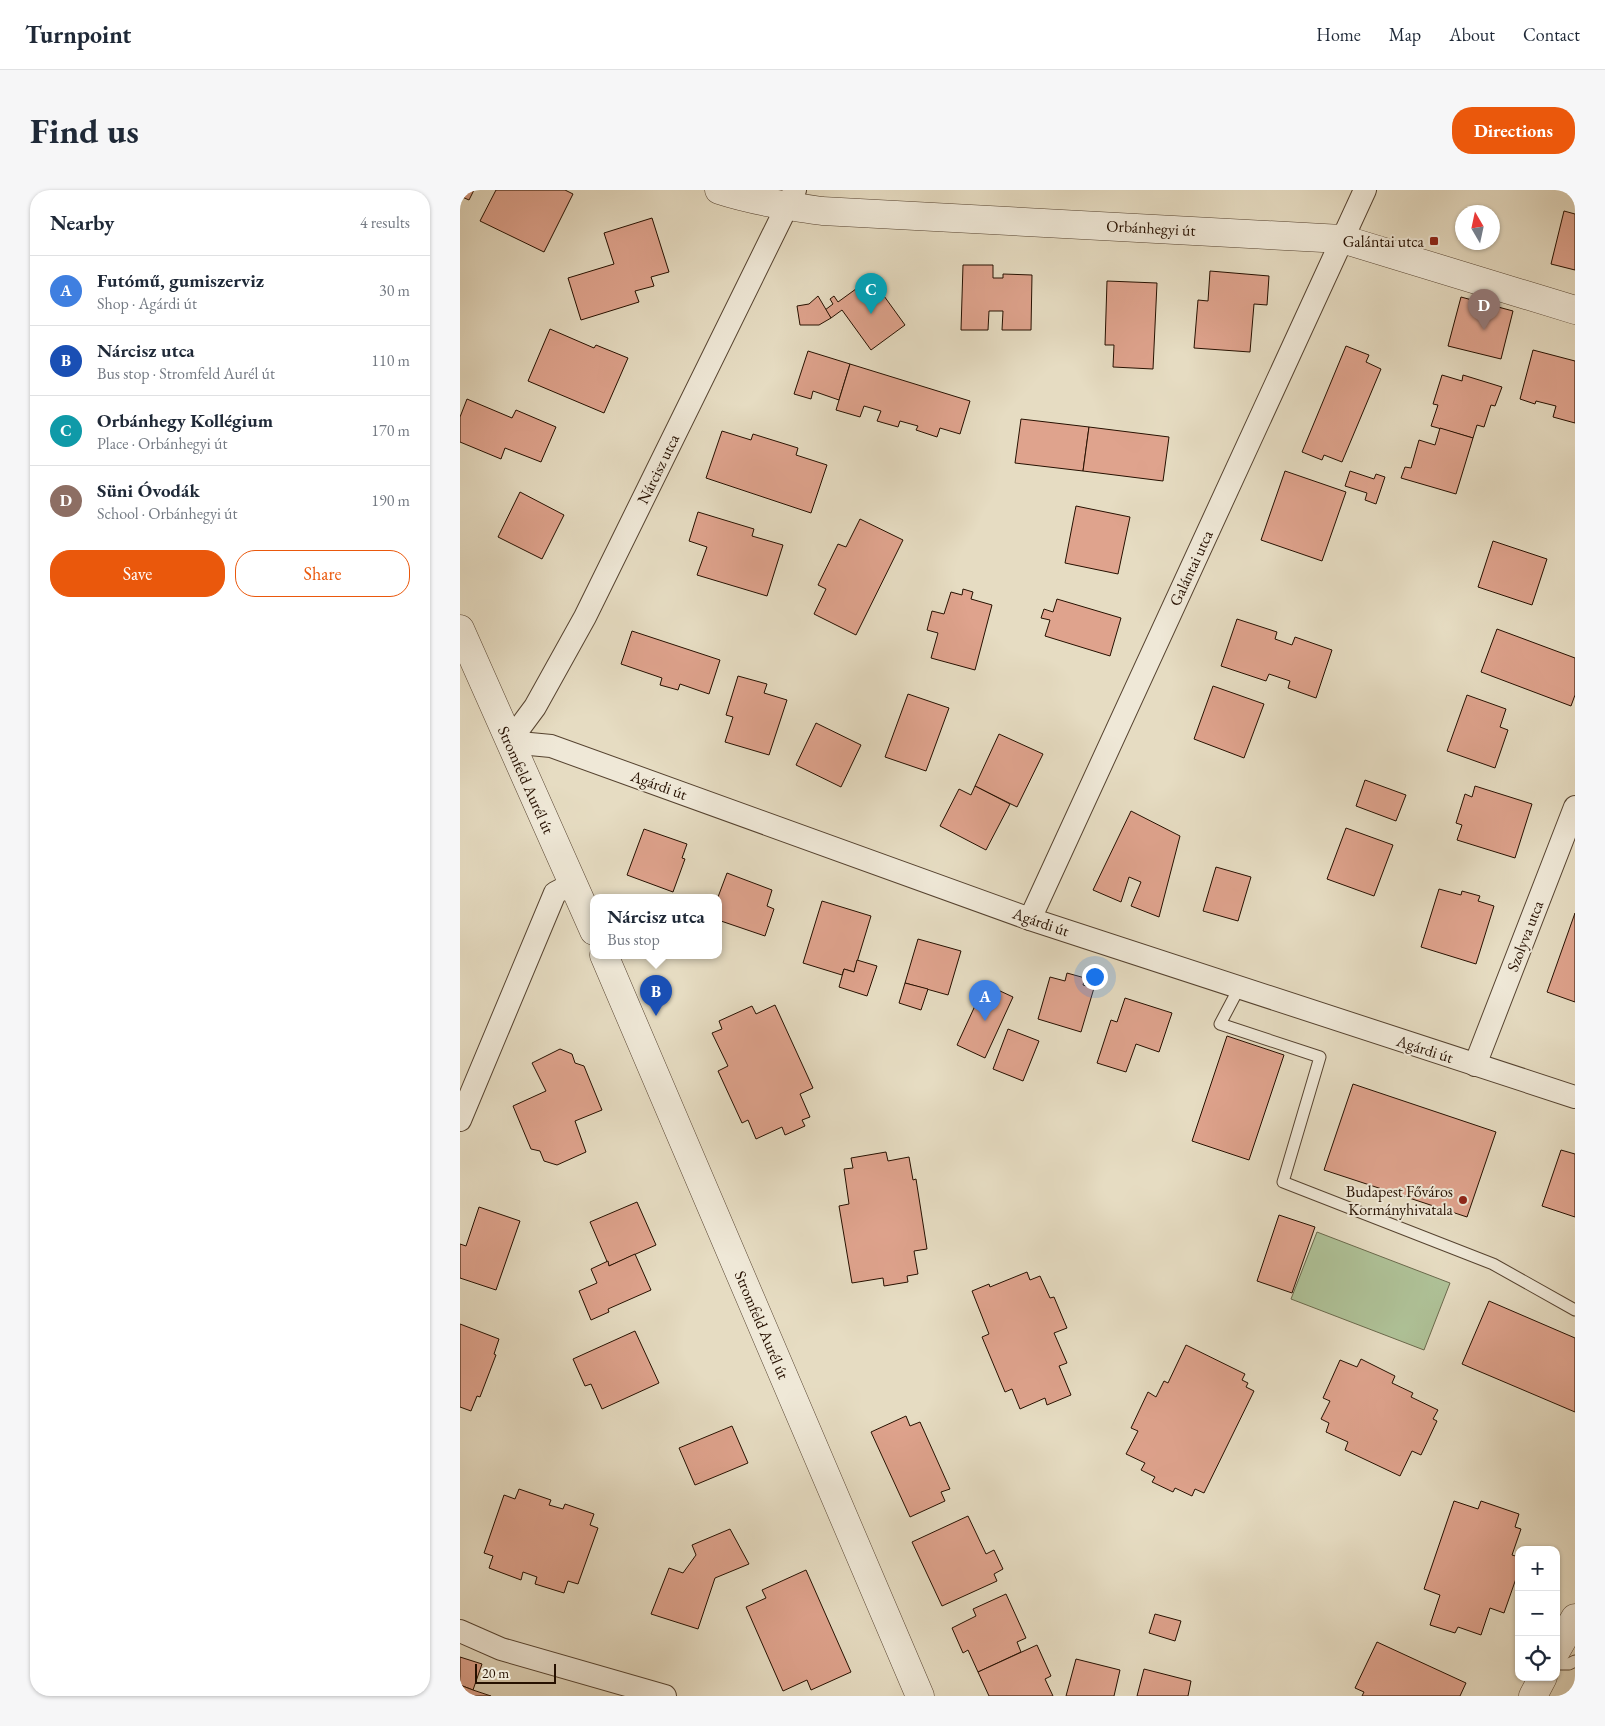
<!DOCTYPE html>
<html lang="en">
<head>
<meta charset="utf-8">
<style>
  :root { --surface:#fff; --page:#f6f6f7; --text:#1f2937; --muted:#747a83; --line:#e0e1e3; --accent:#ea580c }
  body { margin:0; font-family:"EB Garamond",serif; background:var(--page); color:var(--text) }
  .controls { position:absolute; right:15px; bottom:15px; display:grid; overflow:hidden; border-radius:10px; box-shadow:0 1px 4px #0004 }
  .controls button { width:45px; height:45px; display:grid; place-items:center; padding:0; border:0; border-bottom:1px solid var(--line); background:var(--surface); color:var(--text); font:25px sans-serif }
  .compass { position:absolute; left:995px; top:15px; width:45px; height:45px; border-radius:50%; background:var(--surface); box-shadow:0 1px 4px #0004; rotate:351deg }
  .scale { position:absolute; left:15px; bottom:12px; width:81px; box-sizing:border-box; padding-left:5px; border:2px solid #261000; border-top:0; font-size:14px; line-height:18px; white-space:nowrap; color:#261000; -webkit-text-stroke:4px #efe8d7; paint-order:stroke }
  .you { position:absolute; left:634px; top:786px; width:18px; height:18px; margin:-12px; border:4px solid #fff; border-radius:50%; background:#1a73e8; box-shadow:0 0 0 8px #1a73e833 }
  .badge { display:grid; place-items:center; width:32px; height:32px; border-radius:50%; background:var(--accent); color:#fff; font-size:16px; font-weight:700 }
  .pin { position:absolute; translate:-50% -41px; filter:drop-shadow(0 1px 2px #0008) }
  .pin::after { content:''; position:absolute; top:26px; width:18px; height:15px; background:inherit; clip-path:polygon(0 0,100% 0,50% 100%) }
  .popup { position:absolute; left:130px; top:704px; width:132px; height:65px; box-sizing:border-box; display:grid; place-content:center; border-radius:10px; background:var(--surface); filter:drop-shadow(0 1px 4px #0005); font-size:16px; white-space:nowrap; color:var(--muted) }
  .popup b { font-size:19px; color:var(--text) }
  .popup::after { content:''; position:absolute; left:50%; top:100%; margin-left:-10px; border:10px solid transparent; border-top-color:var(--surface) }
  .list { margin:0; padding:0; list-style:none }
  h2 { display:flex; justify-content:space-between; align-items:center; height:65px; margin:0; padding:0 20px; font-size:21px }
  h2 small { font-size:16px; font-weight:400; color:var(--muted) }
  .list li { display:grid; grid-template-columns:32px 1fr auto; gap:15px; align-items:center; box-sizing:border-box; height:70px; padding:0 20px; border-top:1px solid var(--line) }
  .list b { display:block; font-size:19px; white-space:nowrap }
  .list p { margin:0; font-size:16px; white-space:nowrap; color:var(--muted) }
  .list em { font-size:16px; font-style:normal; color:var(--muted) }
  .actions { display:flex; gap:10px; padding:15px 20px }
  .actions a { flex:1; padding:11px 0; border:1px solid var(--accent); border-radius:20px; text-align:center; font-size:18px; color:var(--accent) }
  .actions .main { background:var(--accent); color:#fff }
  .icon { flex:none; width:28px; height:28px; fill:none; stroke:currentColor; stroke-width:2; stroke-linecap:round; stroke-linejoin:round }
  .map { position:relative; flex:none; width:1115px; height:1506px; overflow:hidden; border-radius:20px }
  header { display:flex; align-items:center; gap:30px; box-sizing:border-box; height:70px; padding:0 25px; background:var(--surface); border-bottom:1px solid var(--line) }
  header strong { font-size:24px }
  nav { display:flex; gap:28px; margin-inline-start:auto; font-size:18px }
  .intro { display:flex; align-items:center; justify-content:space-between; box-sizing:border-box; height:120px; padding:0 30px }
  h1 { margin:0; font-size:35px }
  .button { padding:12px 22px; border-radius:20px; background:var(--accent); color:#fff; font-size:18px; font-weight:700 }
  main { display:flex; gap:30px; padding:0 30px }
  aside { flex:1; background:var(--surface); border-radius:20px; box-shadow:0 1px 4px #0004 }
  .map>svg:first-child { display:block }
</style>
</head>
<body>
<header>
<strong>Turnpoint</strong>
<nav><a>Home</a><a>Map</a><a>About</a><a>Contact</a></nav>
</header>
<div class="intro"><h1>Find us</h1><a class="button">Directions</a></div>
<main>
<aside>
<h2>Nearby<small>4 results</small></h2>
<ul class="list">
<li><span class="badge" style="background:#3f7fe0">A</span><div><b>Futómű, gumiszerviz</b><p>Shop · Agárdi út</p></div><em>30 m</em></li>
<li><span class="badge" style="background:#1a4fb4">B</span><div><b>Nárcisz utca</b><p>Bus stop · Stromfeld Aurél út</p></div><em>110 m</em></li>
<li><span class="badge" style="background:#0f9aa8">C</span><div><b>Orbánhegy Kollégium</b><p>Place · Orbánhegyi út</p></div><em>170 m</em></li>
<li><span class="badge" style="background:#8d6e63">D</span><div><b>Süni Óvodák</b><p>School · Orbánhegyi út</p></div><em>190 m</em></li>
</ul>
<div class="actions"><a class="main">Save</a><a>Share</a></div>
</aside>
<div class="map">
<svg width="1115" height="1506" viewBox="0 0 1115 1506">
  <rect width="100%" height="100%" fill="#e6dcc2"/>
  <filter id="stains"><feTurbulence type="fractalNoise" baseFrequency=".004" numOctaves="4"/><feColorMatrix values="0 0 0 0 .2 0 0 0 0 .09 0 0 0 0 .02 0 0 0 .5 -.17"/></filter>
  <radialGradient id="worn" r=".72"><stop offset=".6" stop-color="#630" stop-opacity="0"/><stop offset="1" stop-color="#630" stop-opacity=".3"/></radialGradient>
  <!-- green -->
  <path fill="#afc298" stroke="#6a694c" d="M857,1042L990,1093L964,1160L831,1109Z"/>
  <!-- building -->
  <g fill="#dfa38d" stroke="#261000">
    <path d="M0,0H14L9,10L0,6Z"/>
    <path d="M36,0H105L113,4L84,62L20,31Z"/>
    <path d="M1104,21L1115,24V80L1091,74Z"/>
    <path d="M192,28L209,82L191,87L194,96L175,101L179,112L121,130L108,88L154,74L144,43Z"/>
    <path d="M503,75H533V88H543V84L572,85L571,140H542L543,121H529L528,140H501Z"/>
    <path d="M750,81L809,86L807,115L794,114L790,162L734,158L738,110L748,111Z"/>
    <path d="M411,88L445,135L411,160L382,120L371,128L365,120L373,114L370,109L374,106L378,112Z"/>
    <path d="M647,91L697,93L693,179L653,177L654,155H645Z"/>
    <path d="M358,106L371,128L359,135H340L337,116L349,114Z"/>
    <path d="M1001,107L1053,121L1041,169L988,156Z"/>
    <path d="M90,139L134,158L136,155L168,168L144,223L68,191Z"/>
    <path d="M886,156L909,165L906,172L921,179L882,272L864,265L862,270L842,262Z"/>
    <path d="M1073,160L1115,171V233L1093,227L1096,216L1076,211L1075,214L1060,209Z"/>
    <path d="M348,161L390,174L379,210L353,201L351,209L334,204Z"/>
    <path d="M390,174L510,211L500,244L480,238L477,247L456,240L458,236L440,231L438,237L417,231L421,221L404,216L400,227L376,220Z"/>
    <path d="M982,185L1002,191L1003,185L1042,197L1035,216L1031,215L1024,237L1017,235L1013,248L971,236L978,215L973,214Z"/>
    <path d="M7,209L52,228L56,220L96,237L81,272L45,258L41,269L0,252V227Z"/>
    <path d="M561,229L629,237L623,281L555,273Z"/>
    <path d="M629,237L709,247L703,291L623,281Z"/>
    <path d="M980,238L1013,248L996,304L941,288L945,277L951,278L959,250L975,255Z"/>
    <path d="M262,241L291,250L293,244L338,258L336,265L367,275L351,323L246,288Z"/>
    <path d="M825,281L886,302L862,371L801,350Z"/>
    <path d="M890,281L914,289L916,284L925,287L916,314L905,310L907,303L885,296Z"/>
    <path d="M60,302L104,325L82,369L38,347Z"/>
    <path d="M616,316L670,327L658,384L605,373Z"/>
    <path d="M238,322L294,339L292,346L323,355L307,406L237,385L247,357L229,351Z"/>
    <path d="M400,329L443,350L396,445L354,424L366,399L358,395L378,354L386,357Z"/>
    <path d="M1033,351L1087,369L1072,415L1018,397Z"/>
    <path d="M503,399L513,402L511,409L532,415L515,480L471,468L478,443L467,440L472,421L484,424L491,402L502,405Z"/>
    <path d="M597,409L661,428L650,466L585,446L590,430L581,428L584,419L593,422Z"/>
    <path d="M777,429L817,442L815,449L832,455L835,447L872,460L856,508L828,498L830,491L809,484L806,491L761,476Z"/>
    <path d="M1037,439L1115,468V505L1111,516L1021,482Z"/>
    <path d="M172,441L260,470L249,504L220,494L218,500L200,495L202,488L161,474Z"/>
    <path d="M278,486L307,494L304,503L327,510L309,565L265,552L273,527L266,525Z"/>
    <path d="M753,496L804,514L784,568L734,549Z"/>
    <path d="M448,504L489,518L466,581L425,567Z"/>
    <path d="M1007,505L1046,519L1040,537L1048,540L1035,578L987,561Z"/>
    <path d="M356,533L401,555L381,597L336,575Z"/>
    <path d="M539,544L583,564L557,617L515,596Z"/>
    <path d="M905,590L946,605L936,631L896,616Z"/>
    <path d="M515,596L550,614L526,660L480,636L499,599L511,605Z"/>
    <path d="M1015,596L1072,614L1055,668L997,650L1002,635L996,633L1005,604L1012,607Z"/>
    <path d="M671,621L720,646L699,727L671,716L681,692L669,687L661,712L633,700Z"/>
    <path d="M886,638L933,655L914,706L867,689Z"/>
    <path d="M184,639L227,654L222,668L225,669L213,702L167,685Z"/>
    <path d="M756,677L791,687L778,731L743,721Z"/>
    <path d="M267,683L312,700L307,716L314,719L305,746L258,730V707Z"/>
    <path d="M979,699L1001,705L1002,701L1020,706L1018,711L1034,716L1016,774L961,757Z"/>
    <path d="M362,711L411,726L394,782L384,779L382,785L343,773Z"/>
    <path d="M1115,723V812L1087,802Z"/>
    <path d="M458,749L501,761L488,805L445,793Z"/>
    <path d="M397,770L417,776L407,806L379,797L384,779L394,782Z"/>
    <path d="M607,783L625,788L623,795L634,798L621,842L578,829L590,787L605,791Z"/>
    <path d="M445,793L468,799L461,820L439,813Z"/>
    <path d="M525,794L553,807L525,868L497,855Z"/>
    <path d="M665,808L712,823L699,862L676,854L666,882L637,873L651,830L657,832Z"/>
    <path d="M315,815L353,898L340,904L350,927L342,930L345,936L325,945L322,937L296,949L288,930L282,933L258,881L268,876L252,843L262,839L259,831L292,816L296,824Z"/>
    <path d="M548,839L579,851L563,891L533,879Z"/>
    <path d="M767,846L824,865L789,970L732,951Z"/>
    <path d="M100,859L112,864L115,873L124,876L142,920L115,931L126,962L97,975L84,971L80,961L71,959L53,916L86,901L72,873Z"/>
    <path d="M893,894L1036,942L1007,1027L864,980Z"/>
    <path d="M1101,960L1115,964V1027L1082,1016Z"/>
    <path d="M426,962L428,971L449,967L453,990L456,989L467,1059L454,1061L458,1084L447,1086L448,1092L424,1096L423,1088L392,1093L379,1016L389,1014L384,979L393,978L391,968Z"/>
    <path d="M177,1012L196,1055L149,1076L130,1032Z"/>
    <path d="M19,1017L60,1031L36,1100L0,1088V1054L6,1056Z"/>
    <path d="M819,1025L855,1037L832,1103L797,1091Z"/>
    <path d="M175,1064L191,1100L148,1119L149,1122L131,1130L119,1101L137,1093L131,1079L148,1071L149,1076Z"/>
    <path d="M567,1082L570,1090L580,1086L590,1108L594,1107L607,1138L594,1143L607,1173L599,1176L611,1205L587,1215L585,1208L560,1219L552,1199L545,1202L522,1147L529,1144L512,1101L529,1094L530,1097Z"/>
    <path d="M1029,1111L1115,1148V1222L1002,1174Z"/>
    <path d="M0,1134L39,1149L34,1164L36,1165L20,1207L17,1206L11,1221L0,1217Z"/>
    <path d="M175,1141L199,1193L142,1219L131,1194L125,1196L113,1169Z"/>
    <path d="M726,1155L785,1184L782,1190L788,1193L786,1197L794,1201L744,1303L735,1299L732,1306L715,1298L713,1302L692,1292L695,1287L681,1280L685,1273L666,1264L678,1241L671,1238L688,1202L696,1207L704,1191L708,1193Z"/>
    <path d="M901,1169L935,1186L932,1193L953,1203L951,1207L978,1220L973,1229L977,1231L961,1265L952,1261L940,1286L885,1260L888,1252L866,1242L869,1233L861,1229L870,1211L863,1208L880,1170L897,1177Z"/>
    <path d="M446,1226L450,1236L460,1232L490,1299L481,1302L485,1311L450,1327L411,1242Z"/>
    <path d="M272,1236L288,1273L235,1295L219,1258Z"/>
    <path d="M59,1299L91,1310L89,1315L103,1319L105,1314L134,1324L130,1335L138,1338L118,1394L108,1391L104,1403L75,1394L77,1387L63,1382L61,1390L29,1378L33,1366L24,1363L44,1305L55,1309Z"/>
    <path d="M994,1311L1018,1319L1021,1311L1059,1324L1055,1337L1061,1339L1052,1365L1059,1367V1380L1044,1423L1030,1418L1021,1445L998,1437L995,1443L970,1435L980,1405L964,1399Z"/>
    <path d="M508,1326L526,1364L534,1360L543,1379L534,1384L537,1391L482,1416L452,1352Z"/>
    <path d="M270,1339L289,1374L255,1388L238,1439L191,1424L209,1378L223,1383L236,1365L232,1355Z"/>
    <path d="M346,1380L391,1482L351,1500L347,1490L323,1501L286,1417L306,1408L302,1400Z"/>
    <path d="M546,1404L566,1448L557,1452L561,1462L518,1482L508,1460L503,1463L492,1438L516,1426L513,1419Z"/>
    <path d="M695,1424L721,1431L715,1451L689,1443Z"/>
    <path d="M917,1452L1006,1493L1000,1506H902L904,1502L895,1498Z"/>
    <path d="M577,1455L591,1486L585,1489L593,1506H529L518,1482Z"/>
    <path d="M0,1467L22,1474L13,1500L0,1495Z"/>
    <path d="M616,1469L660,1480L654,1506H606Z"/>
    <path d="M684,1479L731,1491L728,1506H677Z"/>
    <path d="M0,1495L13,1500L31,1506H0Z"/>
  </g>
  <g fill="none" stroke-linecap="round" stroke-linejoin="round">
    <!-- service casing -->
    <g stroke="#564330" stroke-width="13">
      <g id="service">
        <path d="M779,798L760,834L860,867L823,992L1033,1074L1115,1120"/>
        <path d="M1096,1474H1109L1115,1471"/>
      </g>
    </g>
    <!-- minor casing -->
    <g stroke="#564330" stroke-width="24">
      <g id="minor">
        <path d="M49,552L91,556L570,729L1115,907"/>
        <path d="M49,552L75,517L125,427L335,0"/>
        <path d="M570,729L905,0"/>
        <path d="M1015,875L1115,617"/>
        <path d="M0,930L95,703L112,694"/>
        <path d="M0,1441L41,1459L205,1506"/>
      </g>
    </g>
    <!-- tertiary casing -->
    <g stroke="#564330" stroke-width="29">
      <g id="tertiary">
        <path d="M259,0C293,11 327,16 362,21L882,49L1115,120"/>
        <path d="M0,439L134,741"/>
        <path d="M144,765L460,1506"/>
        <path d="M1096,1461L1115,1428"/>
        <path d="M1073,1506L1083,1487"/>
      </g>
    </g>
    <!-- service -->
    <use href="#service" stroke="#efe8d7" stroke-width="11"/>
    <!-- minor -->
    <use href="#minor" stroke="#efe8d7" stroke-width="22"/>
    <!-- tertiary -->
    <use href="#tertiary" stroke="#efe8d7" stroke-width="28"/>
  </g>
  <!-- markers -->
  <g fill="#8f2418" stroke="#efe8d7" stroke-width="2">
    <rect x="969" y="46" width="10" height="10" rx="2.5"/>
    <circle cx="1003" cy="1010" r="5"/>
  </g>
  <g text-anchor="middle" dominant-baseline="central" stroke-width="4" stroke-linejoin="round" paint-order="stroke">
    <!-- street labels -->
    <g font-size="16" fill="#261000" stroke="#efe8d7">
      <text transform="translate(691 38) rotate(3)">Orbánhegyi út</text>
      <text transform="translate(198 279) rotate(-64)">Nárcisz utca</text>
      <text transform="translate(731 378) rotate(-65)">Galántai utca</text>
      <text transform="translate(66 590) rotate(66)">Stromfeld Aurél út</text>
      <text transform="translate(199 595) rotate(20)">Agárdi út</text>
      <text transform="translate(581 732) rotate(19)">Agárdi út</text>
      <text transform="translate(1065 746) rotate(-69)">Szolyva utca</text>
      <text transform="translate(965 859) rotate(18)">Agárdi út</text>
      <text transform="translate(302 1135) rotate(67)">Stromfeld Aurél út</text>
    </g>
    <!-- poi labels -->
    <g font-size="16" fill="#261000" stroke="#efe8d7" text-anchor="end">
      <text x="964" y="51">Galántai utca</text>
      <text x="993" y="1001">Budapest Főváros<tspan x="993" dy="18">Kormányhivatala</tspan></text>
    </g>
  </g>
  <rect width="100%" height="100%" filter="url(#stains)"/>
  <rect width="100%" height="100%" fill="url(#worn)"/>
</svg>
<div class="controls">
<button>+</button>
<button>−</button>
<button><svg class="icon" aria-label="locate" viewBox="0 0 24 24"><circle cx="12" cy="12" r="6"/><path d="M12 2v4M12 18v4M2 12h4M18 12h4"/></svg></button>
</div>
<svg class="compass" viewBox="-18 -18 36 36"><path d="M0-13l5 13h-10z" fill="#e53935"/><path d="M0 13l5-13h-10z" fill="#747a83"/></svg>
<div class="scale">20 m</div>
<div class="you"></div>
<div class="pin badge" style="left:525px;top:831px;background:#3f7fe0">A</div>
<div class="pin badge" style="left:196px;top:826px;background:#1a4fb4">B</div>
<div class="popup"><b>Nárcisz utca</b>Bus stop</div>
<div class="pin badge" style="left:411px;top:124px;background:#0f9aa8">C</div>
<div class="pin badge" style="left:1024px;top:140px;background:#8d6e63">D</div>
</div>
</main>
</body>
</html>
